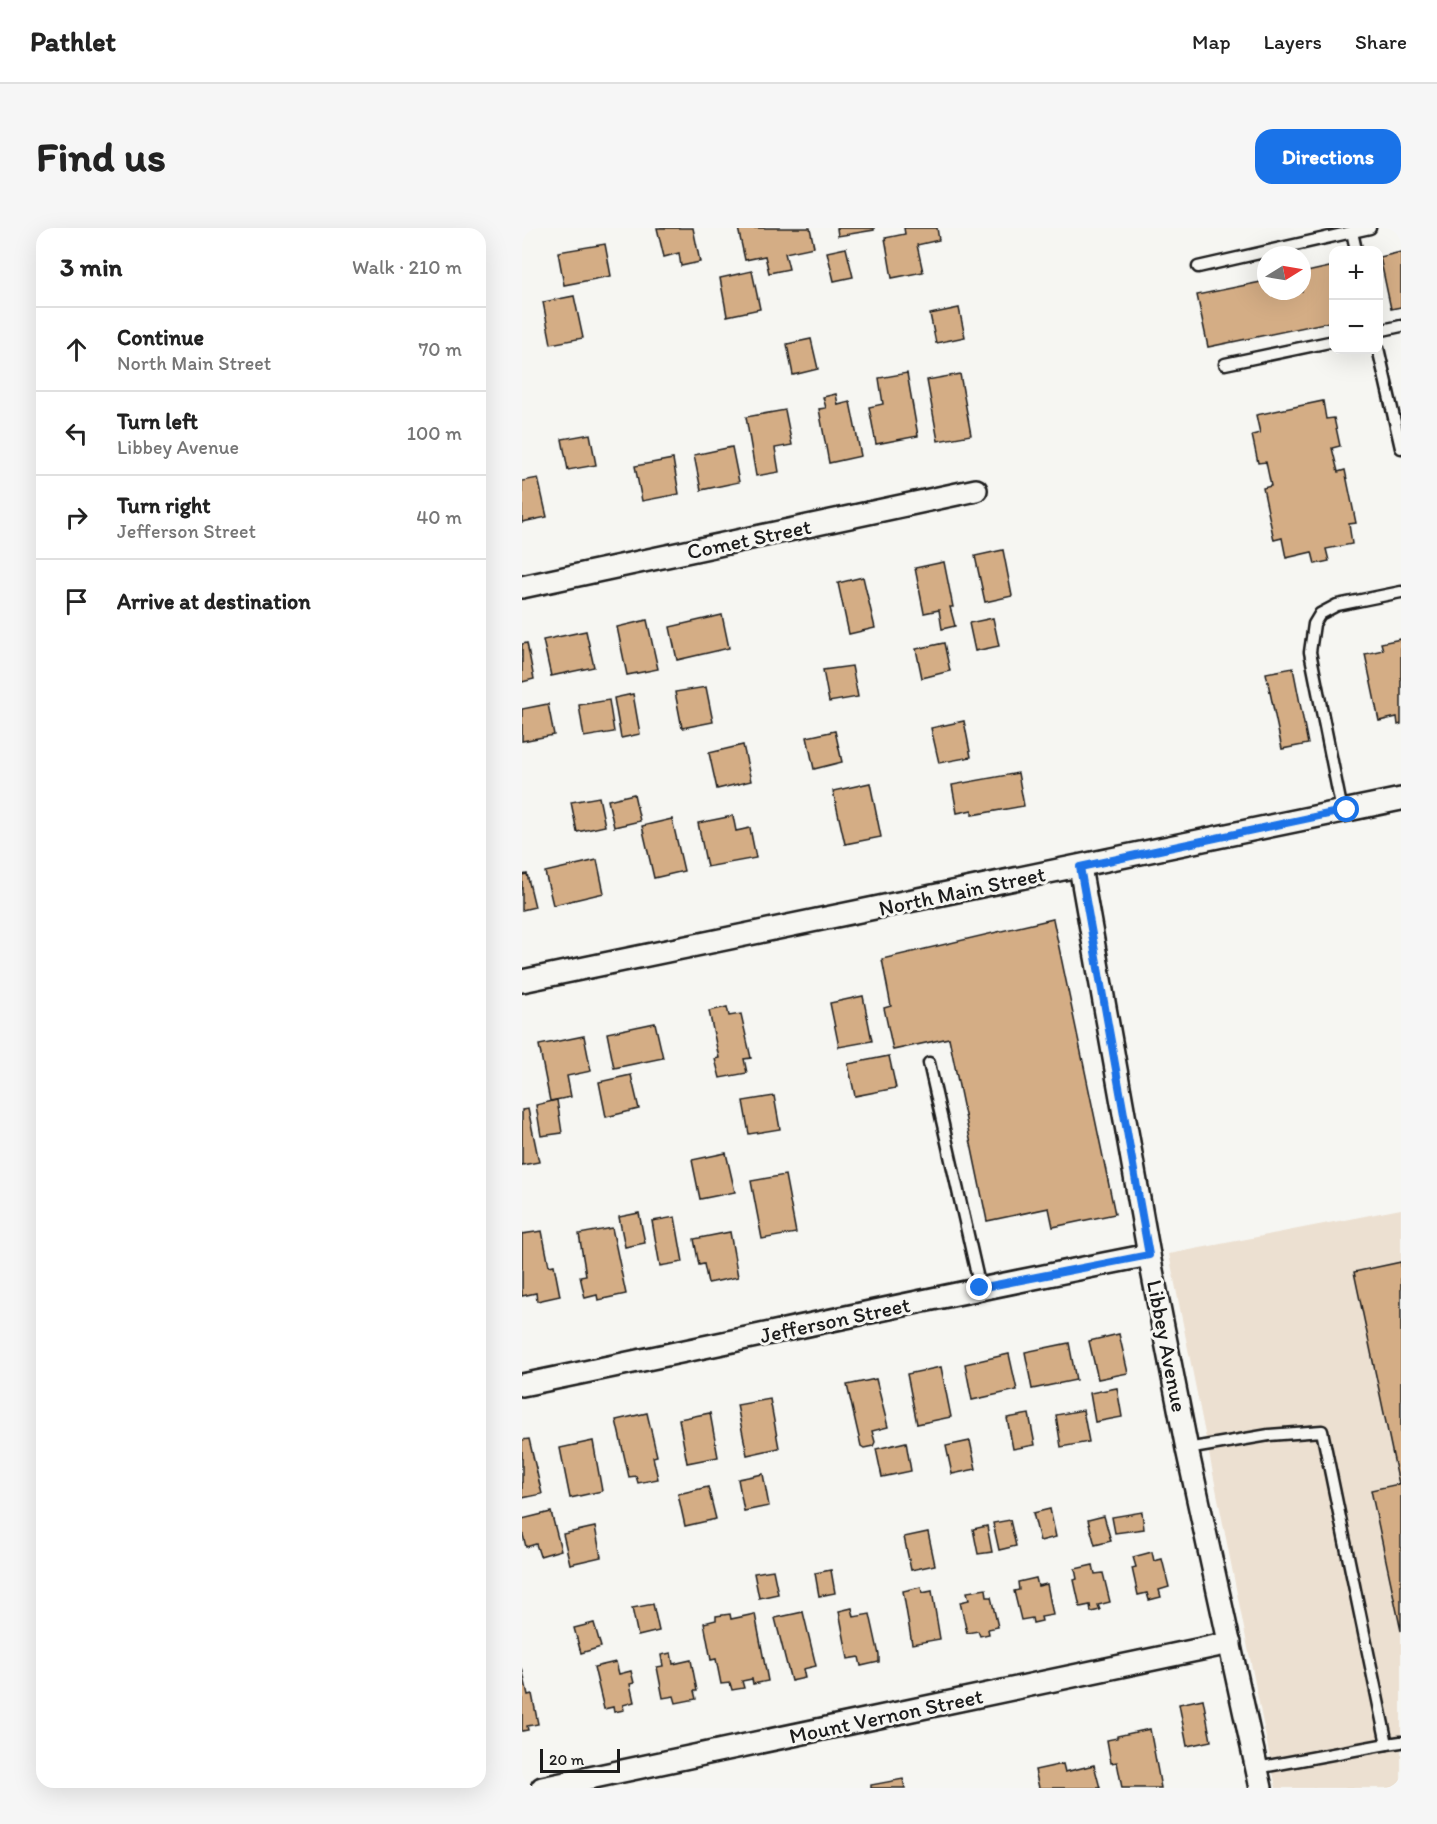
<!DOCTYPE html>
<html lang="en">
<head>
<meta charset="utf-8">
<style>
  :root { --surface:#fff; --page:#f6f6f6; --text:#222; --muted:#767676; --line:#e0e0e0; --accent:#1a73e8 }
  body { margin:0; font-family:Itim,sans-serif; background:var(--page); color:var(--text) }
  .controls { position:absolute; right:18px; top:18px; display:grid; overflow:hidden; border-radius:12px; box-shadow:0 6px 24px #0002 }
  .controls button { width:54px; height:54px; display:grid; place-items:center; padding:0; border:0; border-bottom:2px solid var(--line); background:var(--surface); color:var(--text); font:30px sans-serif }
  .compass { position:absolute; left:735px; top:18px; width:54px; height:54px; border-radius:50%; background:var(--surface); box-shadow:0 6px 24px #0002; rotate:79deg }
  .scale { position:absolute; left:18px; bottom:15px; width:80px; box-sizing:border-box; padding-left:6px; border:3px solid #1c1c1c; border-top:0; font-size:16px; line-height:21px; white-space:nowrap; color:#1c1c1c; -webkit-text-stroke:4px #f6f6f2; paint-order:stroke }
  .stop { position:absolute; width:18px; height:18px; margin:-14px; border:4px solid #1a73e8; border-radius:50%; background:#fff }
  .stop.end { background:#1a73e8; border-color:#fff; box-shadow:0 2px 6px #0008 }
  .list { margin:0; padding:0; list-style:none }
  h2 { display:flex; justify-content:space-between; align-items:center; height:78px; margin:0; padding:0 24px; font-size:26px }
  h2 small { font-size:20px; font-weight:400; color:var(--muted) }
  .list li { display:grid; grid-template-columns:39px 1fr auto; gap:18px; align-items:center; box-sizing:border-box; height:84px; padding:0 24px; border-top:2px solid var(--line) }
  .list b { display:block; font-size:22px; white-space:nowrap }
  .list p { margin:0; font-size:20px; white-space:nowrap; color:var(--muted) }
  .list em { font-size:20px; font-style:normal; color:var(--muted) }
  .icon { flex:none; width:33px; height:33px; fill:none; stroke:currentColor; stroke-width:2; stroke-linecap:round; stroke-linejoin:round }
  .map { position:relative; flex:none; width:879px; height:1560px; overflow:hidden; border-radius:18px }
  header { display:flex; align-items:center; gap:36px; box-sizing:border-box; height:84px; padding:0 30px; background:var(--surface); border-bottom:2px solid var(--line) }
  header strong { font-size:28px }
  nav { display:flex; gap:33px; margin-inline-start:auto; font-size:21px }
  .intro { display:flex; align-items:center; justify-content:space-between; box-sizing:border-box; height:144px; padding:0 36px }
  h1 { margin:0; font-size:42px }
  .button { padding:15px 27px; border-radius:18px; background:var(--accent); color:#fff; font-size:21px; font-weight:700 }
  main { display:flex; gap:36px; padding:0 36px }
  aside { flex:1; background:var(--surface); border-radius:18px; box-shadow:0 6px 24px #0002 }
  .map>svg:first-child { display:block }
</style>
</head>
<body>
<header>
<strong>Pathlet</strong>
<nav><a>Map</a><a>Layers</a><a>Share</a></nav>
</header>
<div class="intro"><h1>Find us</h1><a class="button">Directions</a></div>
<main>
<aside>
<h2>3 min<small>Walk · 210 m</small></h2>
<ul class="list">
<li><svg class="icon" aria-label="ahead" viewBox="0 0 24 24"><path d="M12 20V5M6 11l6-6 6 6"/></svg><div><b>Continue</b><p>North Main Street</p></div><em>70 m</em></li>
<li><svg class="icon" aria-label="left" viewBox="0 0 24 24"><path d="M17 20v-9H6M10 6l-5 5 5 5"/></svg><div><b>Turn left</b><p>Libbey Avenue</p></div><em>100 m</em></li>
<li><svg class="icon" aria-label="right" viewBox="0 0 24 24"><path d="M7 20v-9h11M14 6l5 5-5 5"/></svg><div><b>Turn right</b><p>Jefferson Street</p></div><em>40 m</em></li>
<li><svg class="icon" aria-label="arrive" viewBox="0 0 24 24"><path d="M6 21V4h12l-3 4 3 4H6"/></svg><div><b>Arrive at destination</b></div></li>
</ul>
</aside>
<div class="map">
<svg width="879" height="1560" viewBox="0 0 879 1560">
  <rect width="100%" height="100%" fill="#f6f6f2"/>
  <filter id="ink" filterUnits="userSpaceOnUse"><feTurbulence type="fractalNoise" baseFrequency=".0167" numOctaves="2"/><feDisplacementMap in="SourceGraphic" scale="12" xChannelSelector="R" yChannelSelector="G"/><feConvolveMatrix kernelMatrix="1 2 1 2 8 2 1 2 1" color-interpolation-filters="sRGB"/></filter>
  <g filter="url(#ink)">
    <!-- built -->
    <path fill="#ece0d1" d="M879,981V1560H754L647,1026Z"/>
    <!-- building -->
    <g fill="#d4ad85" stroke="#1c1c1c" stroke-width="1.5">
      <path d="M135,0H171L178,34L159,38L157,25L142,29Z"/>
      <path d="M216,0H288L292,19L263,25L267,41L247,45L243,28L223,32Z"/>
      <path d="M315,0H352V2L316,8Z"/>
      <path d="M382,0H415L417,12L395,17L401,44L370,50L363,10L383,6Z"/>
      <path d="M83,16L89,48L42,57L36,24Z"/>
      <path d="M324,20L331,49L312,53L305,24Z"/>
      <path d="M879,24V79L869,81L858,29Z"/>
      <path d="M812,38V93L686,119L675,67L744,53V63H780V45Z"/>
      <path d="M230,43L238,81L205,88L198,50Z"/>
      <path d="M52,68L61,110L29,116L21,74Z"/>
      <path d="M437,80L443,109L414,115L408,86Z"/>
      <path d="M289,111L296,141L271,147L265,116Z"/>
      <path d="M385,145L396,208L354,216L347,179L361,176L357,150Z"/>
      <path d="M438,146L449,207L416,213L405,152Z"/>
      <path d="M314,166L316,177L328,174L339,228L307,235L297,181L304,180L301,169Z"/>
      <path d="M801,173L804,191L812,190L818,218L810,220L816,244L823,242L834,295L827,296L830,316L804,321L807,333L793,336L790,324L764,330L760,310L752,312L741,260L749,258L744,234L736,235L730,207L738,205L734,187Z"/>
      <path d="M263,182L270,217L253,220L257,244L234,248L224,189Z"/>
      <path d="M68,206L74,237L46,242L40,211Z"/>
      <path d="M210,219L217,254L179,262L172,227Z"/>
      <path d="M151,231L157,266L120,273L113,238Z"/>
      <path d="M16,250L25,289L0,294V253Z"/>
      <path d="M481,322L490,368L463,374L453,328Z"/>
      <path d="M422,334L431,379H428L433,398L420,401L417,382L402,385L393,340Z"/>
      <path d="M341,349L353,400L327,406L316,355Z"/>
      <path d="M200,387L207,420L155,432L148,399Z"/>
      <path d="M471,390L477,418L453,423L447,395Z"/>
      <path d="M125,392L136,441L105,447L95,399Z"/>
      <path d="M64,403L72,439L29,448L21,412Z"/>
      <path d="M879,411V496L876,497L875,489L857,493L843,426L861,422L859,415Z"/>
      <path d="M5,415L12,451L0,454V416Z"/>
      <path d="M422,415L428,443L400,450L394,421Z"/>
      <path d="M330,438L336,469L307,474L301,442Z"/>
      <path d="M771,440L786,516L760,521L744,445Z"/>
      <path d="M184,459L191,494L160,500L153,464Z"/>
      <path d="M111,466L118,506L99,510L92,470Z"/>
      <path d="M87,472L92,504L62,509L57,477Z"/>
      <path d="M26,476L32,507L0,513V481Z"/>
      <path d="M442,493L449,529L417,535L409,500Z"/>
      <path d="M313,503L320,534L292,541L285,509Z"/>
      <path d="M221,517L229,553L195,561L187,525Z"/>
      <path d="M496,545L502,578L450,587V582L435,585L430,557Z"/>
      <path d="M348,555L359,609L323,616L311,563Z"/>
      <path d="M112,566L118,593L92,599L86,572Z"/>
      <path d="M77,569L83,598L55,604L49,574Z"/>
      <path d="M211,588L214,603L228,600L234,630L185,639L176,595Z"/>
      <path d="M150,591L162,643L132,650L120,598Z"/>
      <path d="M75,632L82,665L31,677L23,644Z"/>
      <path d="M5,646L13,679L0,682V647Z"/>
      <path d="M531,691L593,986L531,999L527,980L465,993L427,810L371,822L362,780L369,778L360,731Z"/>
      <path d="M341,768L350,813L317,819L308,775Z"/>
      <path d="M205,779L207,788L219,786L229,830L222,831L225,845L198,850L193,831L197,830L187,783Z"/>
      <path d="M133,795L141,830L92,840L85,805Z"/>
      <path d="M62,808L69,843L45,848L49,869L28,873L17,817Z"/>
      <path d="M367,828L374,860L333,868L326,836Z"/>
      <path d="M109,847L117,881L84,889L77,854Z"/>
      <path d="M252,868L258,901L227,906L221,873Z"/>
      <path d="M35,872L40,905L19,908L14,877Z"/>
      <path d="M6,881L17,934L0,937V882Z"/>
      <path d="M204,925L213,964L178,971L170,932Z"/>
      <path d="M263,947L274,1005L240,1011L229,953Z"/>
      <path d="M117,985L123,1015L103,1019L97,989Z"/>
      <path d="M153,989L161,1034L138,1038L130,993Z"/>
      <path d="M90,1000L104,1066L76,1072L75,1067L63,1070L58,1048L64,1047L57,1006Z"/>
      <path d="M20,1003L27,1038L32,1037L38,1068L15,1073L14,1065L0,1068V1006Z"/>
      <path d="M208,1004L216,1049L186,1055L182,1036L177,1037L172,1011Z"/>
      <path d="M879,1034V1403L849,1262L877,1256L832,1044Z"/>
      <path d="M597,1106L606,1145L576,1151L567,1113Z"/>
      <path d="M547,1115L554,1152L510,1161L503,1124Z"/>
      <path d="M487,1126L495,1162L450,1172L443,1136Z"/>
      <path d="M419,1139L429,1189L395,1196L385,1146Z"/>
      <path d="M354,1151L366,1199L350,1203L353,1214L351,1218L342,1220L339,1218L325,1157Z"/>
      <path d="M595,1160L600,1189L573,1194L568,1165Z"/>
      <path d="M248,1171L257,1220L225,1227L215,1177Z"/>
      <path d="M561,1182L567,1214L539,1219L534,1187Z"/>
      <path d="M125,1185L135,1228L131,1229L136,1251L116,1255L114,1248L107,1249L94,1192Z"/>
      <path d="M188,1185L196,1229L165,1235L157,1191Z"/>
      <path d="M507,1186L513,1217L491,1221L485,1190Z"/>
      <path d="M7,1211L20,1266L0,1270V1212Z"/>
      <path d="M71,1213L80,1263L48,1270L38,1220Z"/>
      <path d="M448,1213L454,1241L430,1246L424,1218Z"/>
      <path d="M384,1214L389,1243L360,1249L354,1221Z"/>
      <path d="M241,1246L247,1278L222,1283L216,1251Z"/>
      <path d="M186,1259L194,1291L163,1298L156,1266Z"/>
      <path d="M528,1281L534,1309L518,1313L511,1285Z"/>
      <path d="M29,1284L39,1322L18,1328L14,1316L4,1319L0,1303V1291Z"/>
      <path d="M620,1284L622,1301L593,1305L590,1289Z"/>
      <path d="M582,1288L589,1313L573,1317L566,1292Z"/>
      <path d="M488,1292L494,1318L477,1322L471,1295Z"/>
      <path d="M465,1298L470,1324L456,1326L451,1301Z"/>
      <path d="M73,1299L79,1329L48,1336L41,1306Z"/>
      <path d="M406,1304L413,1337L389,1342L382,1309Z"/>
      <path d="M630,1324L632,1333L640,1331L647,1359L637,1362L639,1369L627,1372L625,1365L616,1367L610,1340L614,1339L611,1329Z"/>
      <path d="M571,1337L573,1346L581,1345L588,1374L576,1377L578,1382L569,1384L568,1377L558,1379L552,1352L555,1351L553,1341Z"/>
      <path d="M251,1342L256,1366L237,1370L232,1345Z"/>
      <path d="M309,1342L313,1365L297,1368L293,1345Z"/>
      <path d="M514,1350L516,1358L525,1356L531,1387L519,1389L520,1393L511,1395L510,1390L499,1392L492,1363L497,1362L496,1354Z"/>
      <path d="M399,1359L400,1365L410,1363L418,1411L390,1416L381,1363Z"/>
      <path d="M464,1361L465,1369H469L476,1399L466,1401L467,1406L458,1408L456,1403L445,1405L438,1374L447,1372L445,1364Z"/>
      <path d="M131,1376L137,1403L116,1408L110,1380Z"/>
      <path d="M330,1380L332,1389L348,1386L357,1427V1434L339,1438L337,1429L326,1431L317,1383Z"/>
      <path d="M281,1384L294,1438L281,1441L283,1450L269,1453L253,1390Z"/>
      <path d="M208,1386L209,1391L233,1386L246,1453L231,1456L230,1451L220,1453L222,1460L210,1462L208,1455L199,1456L194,1431L189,1432L182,1395L194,1392V1388Z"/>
      <path d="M72,1395L79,1419L59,1425L52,1400Z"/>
      <path d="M149,1425L151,1436L169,1432L175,1463H172L174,1471L154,1475L152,1468L141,1470L135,1439L141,1438L139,1427Z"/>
      <path d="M94,1434L97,1446L109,1443L112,1455L108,1456L112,1474L101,1477L102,1482L92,1484L91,1479L82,1481L72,1439Z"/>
      <path d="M0,1440L6,1467L10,1466L16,1496L5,1498L6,1502L0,1503Z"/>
      <path d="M681,1471L689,1513L665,1518L657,1476Z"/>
      <path d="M628,1501L639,1560H600L595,1534L589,1535L585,1512L595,1510V1508Z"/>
      <path d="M541,1536L543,1544L572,1537L578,1560H517L513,1542Z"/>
      <path d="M381,1551L383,1560H349V1557Z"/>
    </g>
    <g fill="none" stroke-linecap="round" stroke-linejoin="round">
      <!-- service casing -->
      <g stroke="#1c1c1c" stroke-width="15">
        <g id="service">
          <path d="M834,22L830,4L848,0"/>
          <path d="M676,39L830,4"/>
          <path d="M856,103L879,98"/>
          <path d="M856,120L879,220"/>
          <path d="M703,136L812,113"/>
          <path d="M820,583L788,424L792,396L798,386L815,377L879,364"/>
          <path d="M407,835L458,1060"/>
          <path d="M665,1221L747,1207L800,1203L865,1516L735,1540"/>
          <path d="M865,1516L879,1514"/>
        </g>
      </g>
      <!-- minor casing -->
      <g stroke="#1c1c1c" stroke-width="26">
        <g id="minor">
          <path d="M0,359L454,262"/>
          <path d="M558,639L627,1027L665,1221L739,1560"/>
          <path d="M0,753L879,571"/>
          <path d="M0,1157C209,1114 417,1068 627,1027"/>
          <path d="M20,1560L708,1415"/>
        </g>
      </g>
      <!-- service -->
      <use href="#service" stroke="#f6f6f2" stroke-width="10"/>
      <!-- minor -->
      <use href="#minor" stroke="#f6f6f2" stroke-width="21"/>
    </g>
  </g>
  <g fill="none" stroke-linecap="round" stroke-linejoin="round" filter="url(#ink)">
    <!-- route -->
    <path stroke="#1a73e8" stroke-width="8" d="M458,1060L627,1027L558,639L825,582"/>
  </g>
  <g text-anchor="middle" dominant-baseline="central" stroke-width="6" stroke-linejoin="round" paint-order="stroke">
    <!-- street labels -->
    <g font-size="22" fill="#1c1c1c" stroke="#f6f6f2">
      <text transform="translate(227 311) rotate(-12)">Comet Street</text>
      <text transform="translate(440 663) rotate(-12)">North Main Street</text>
      <text transform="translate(313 1092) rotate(-12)">Jefferson Street</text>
      <text transform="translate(645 1118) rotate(79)">Libbey Avenue</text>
      <text transform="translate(364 1488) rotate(-12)">Mount Vernon Street</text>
    </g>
  </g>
</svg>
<div class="controls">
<button>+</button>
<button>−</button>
</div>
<svg class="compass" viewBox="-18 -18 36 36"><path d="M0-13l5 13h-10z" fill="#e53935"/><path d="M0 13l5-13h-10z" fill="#767676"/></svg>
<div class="scale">20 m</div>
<div class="stop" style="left:825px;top:582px"></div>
<div class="stop end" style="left:458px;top:1060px"></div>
</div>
</main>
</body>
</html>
